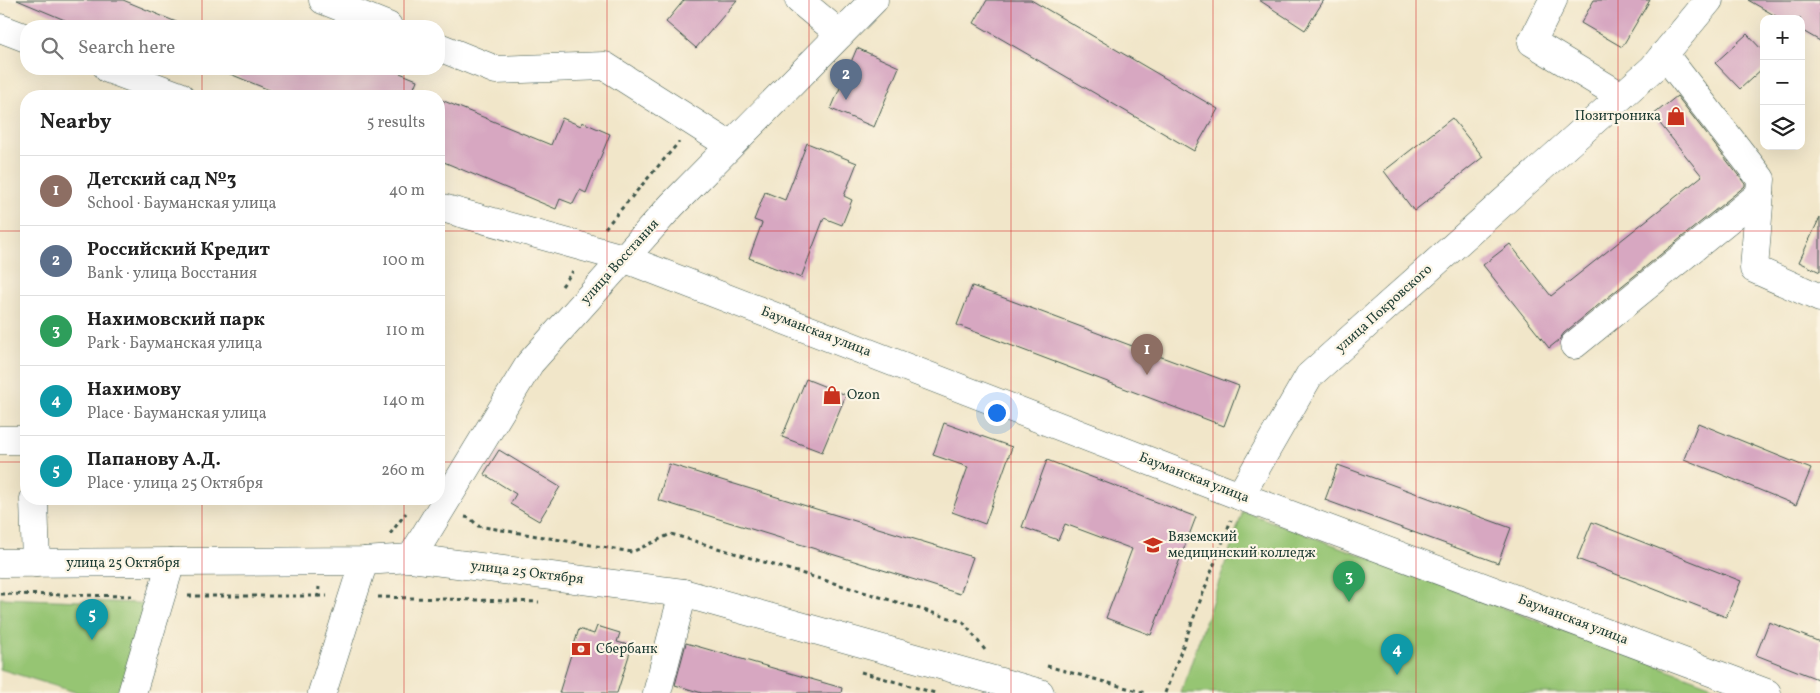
<!DOCTYPE html>
<html lang="en">
<head>
<meta charset="utf-8">
<style>
  :root { --surface:#fff; --page:#f6f6f6; --text:#222; --muted:#767676; --line:#e0e0e0; --accent:#c8321e }
  body { margin:0; font-family:Vollkorn,serif; background:var(--page); color:var(--text) }
  .controls { position:absolute; right:15px; top:15px; display:grid; overflow:hidden; border-radius:10px; box-shadow:0 5px 20px #0002 }
  .controls button { width:45px; height:45px; display:grid; place-items:center; padding:0; border:0; border-bottom:1px solid var(--line); background:var(--surface); color:var(--text); font:25px sans-serif }
  .you { position:absolute; left:996px; top:412px; width:18px; height:18px; margin:-12px; border:4px solid #fff; border-radius:50%; background:#1a73e8; box-shadow:0 0 0 8px #1a73e833 }
  .badge { display:grid; place-items:center; width:32px; height:32px; border-radius:50%; background:var(--accent); color:#fff; font-size:16px; font-weight:700 }
  .pin { position:absolute; translate:-50% -41px; filter:drop-shadow(0 1px 2px #0008) }
  .pin::after { content:''; position:absolute; top:26px; width:18px; height:15px; background:inherit; clip-path:polygon(0 0,100% 0,50% 100%) }
  .list { margin:0; padding:0; list-style:none }
  h2 { display:flex; justify-content:space-between; align-items:center; height:65px; margin:0; padding:0 20px; font-size:21px }
  h2 small { font-size:16px; font-weight:400; color:var(--muted) }
  .list li { display:grid; grid-template-columns:32px 1fr auto; gap:15px; align-items:center; box-sizing:border-box; height:70px; padding:0 20px; border-top:1px solid var(--line) }
  .list b { display:block; font-size:19px; white-space:nowrap }
  .list p { margin:0; font-size:16px; white-space:nowrap; color:var(--muted) }
  .list em { font-size:16px; font-style:normal; color:var(--muted) }
  .icon { flex:none; width:28px; height:28px; fill:none; stroke:currentColor; stroke-width:2; stroke-linecap:round; stroke-linejoin:round }
  .map { position:relative; flex:none; width:1820px; height:693px; overflow:hidden }
  .search { position:absolute; background:var(--surface); box-shadow:0 5px 20px #0002; left:20px; top:20px; width:425px; height:55px; display:flex; align-items:center; gap:12px; box-sizing:border-box; padding:0 18px; border-radius:20px; color:var(--muted); font-size:19px }
  .panel { position:absolute; background:var(--surface); box-shadow:0 5px 20px #0002; left:20px; top:90px; width:425px; height:415px; border-radius:20px }
  .map>svg:first-child { display:block }
</style>
</head>
<body>
<div class="map">
<svg width="1820" height="693" viewBox="0 0 1820 693">
  <rect width="100%" height="100%" fill="#fcf5e5"/>
  <filter id="ink" filterUnits="userSpaceOnUse"><feTurbulence type="fractalNoise" baseFrequency=".02" numOctaves="2"/><feDisplacementMap in="SourceGraphic" scale="10" xChannelSelector="R" yChannelSelector="G"/><feConvolveMatrix kernelMatrix="1 2 1 2 8 2 1 2 1" color-interpolation-filters="sRGB"/></filter>
  <filter id="wash" filterUnits="userSpaceOnUse"><feTurbulence type="fractalNoise" baseFrequency=".0096" numOctaves="4" result="noise"/><feDisplacementMap in="SourceGraphic" scale="20" xChannelSelector="R" yChannelSelector="G"/><feGaussianBlur stdDeviation="1.12" result="paint"/><feColorMatrix in="noise" values="0 0 0 0 0 0 0 0 0 0 0 0 0 0 0 0 0 1.4 0 .05"/><feComposite in="paint" operator="in"/></filter>
  <g filter="url(#wash)">
    <rect width="100%" height="100%" fill="#f1e6c9"/>
    <!-- green -->
    <g fill="#96c573" stroke="#5a8154">
      <path d="M1243,511L1731,693H1181Z"/>
      <path d="M0,598L162,604L132,693H78L0,669Z"/>
    </g>
    <g id="blocks">
      <!-- building -->
      <g fill="#d7a7c1">
        <path d="M17,0H123L186,26H79Z"/>
        <path d="M684,0H737L696,48L666,22Z"/>
        <path d="M987,0H1031L1218,109L1194,151L974,23Z"/>
        <path d="M1259,0H1324L1305,30Z"/>
        <path d="M1594,0H1650L1622,47L1581,23Z"/>
        <path d="M1748,0H1820V41L1801,30V19H1781Z"/>
        <path d="M1747,34L1764,52V67L1740,89L1715,63Z"/>
        <path d="M857,48L899,67L874,127L831,109Z"/>
        <path d="M218,69H390L417,80L411,96H284Z"/>
        <path d="M1677,96L1745,184V186L1564,333L1559,340L1549,348L1483,265L1510,244L1551,296L1702,176L1653,115Z"/>
        <path d="M439,99L551,145L562,118L581,126L582,122L610,134L586,193L580,190L573,204L560,199L556,209L439,160Z"/>
        <path d="M1452,118L1483,157L1414,211L1384,171Z"/>
        <path d="M807,143L857,163L844,196L852,200L842,225L824,218L801,278L749,258L762,223L754,220L765,192L785,200Z"/>
        <path d="M1820,217V272L1799,262Z"/>
        <path d="M972,286L1239,386L1224,426L957,325Z"/>
        <path d="M806,379L846,395L822,452L782,437Z"/>
        <path d="M944,423L1012,447L985,524L952,512L968,467L933,455Z"/>
        <path d="M1698,423L1811,469L1796,505L1684,459Z"/>
        <path d="M499,450L560,487L539,521L510,504L516,494L484,474Z"/>
        <path d="M1047,460L1196,517L1151,635L1106,618L1132,549L1065,524L1058,540L1022,527Z"/>
        <path d="M669,464L973,557L960,594L658,500Z"/>
        <path d="M1338,465L1511,528L1498,563L1325,500Z"/>
        <path d="M1592,522L1741,581L1726,617L1577,559Z"/>
        <path d="M1769,622L1820,642V680L1756,655Z"/>
        <path d="M597,626L620,633L617,642L632,646L617,693H559L579,629L594,634Z"/>
        <path d="M686,643L842,688L841,693H702L675,685Z"/>
      </g>
    </g>
  </g>
  <g filter="url(#ink)">
    <use href="#blocks" fill-opacity="0" stroke="#3e564a" stroke-width="1"/>
    <g fill="none" stroke-linecap="round" stroke-linejoin="round">
      <!-- minor casing -->
      <g stroke="#3e564a" stroke-width="29">
        <g id="minor">
          <path d="M323,0L388,26"/>
          <path d="M799,0L840,34"/>
          <path d="M1553,0L1532,42L1621,96"/>
          <path d="M0,28L26,38"/>
          <path d="M439,47L496,70L605,66L729,145"/>
          <path d="M1664,54L1761,179L1754,269L1820,298"/>
          <path d="M108,69L180,96"/>
          <path d="M439,207L623,258L1240,496L1767,693"/>
          <path d="M1574,345L1760,194"/>
          <path d="M0,440H26"/>
          <path d="M1240,496L1309,376L1653,68L1709,0"/>
          <path d="M34,499L36,563"/>
          <path d="M411,558L530,363L672,205L874,0"/>
          <path d="M132,693L171,562"/>
          <path d="M322,693L364,561"/>
          <path d="M657,693L683,593"/>
        </g>
      </g>
      <!-- major casing -->
      <g stroke="#3e564a" stroke-width="29">
        <path id="major" d="M0,563L364,561L411,558L683,593L1040,693"/>
      </g>
      <!-- path -->
      <g stroke="#3e564a" stroke-width="3" stroke-dasharray="4 4" stroke-linecap="butt">
        <path d="M605,228L679,142"/>
        <path d="M562,286L573,271"/>
        <path d="M465,517L470,518L478,526L632,552L671,534L963,622L985,650"/>
        <path d="M390,534L406,513"/>
        <path d="M0,594L134,596"/>
        <path d="M188,596H318L319,587"/>
        <path d="M318,596H327"/>
        <path d="M378,597L539,602"/>
        <path d="M1047,666L1145,693"/>
        <path d="M861,672L935,693"/>
        <path d="M1165,693L1231,520"/>
      </g>
      <!-- minor -->
      <use href="#minor" stroke="#fff" stroke-width="28"/>
      <!-- major -->
      <use href="#major" stroke="#fff" stroke-width="28"/>
    </g>
  </g>
  <!-- grid -->
  <path fill="none" stroke="#d62828" stroke-width="1" stroke-opacity="0.55" d="M202,0V26M404,0V26M607,0V693M809,0V693M1011,0V693M1213,0V693M1416,0V693M1618,0V693M202,69V96M404,69V96M0,231H26M439,231H1820M0,462H26M439,462H1820M202,499V693M404,499V693"/>
  <!-- icons -->
  <defs>
    <g id="shop-bare" transform="scale(1.5)"><path d="M-5-2.5h2.3a2.7 3.5 0 0 1 5.4 0H5L5.5 6h-11ZM-1.5-2.5h3a1.5 2.3 0 0 0-3 0Z" fill="#c8321e" stroke="#fcf5e5" stroke-width="2.5" paint-order="stroke"/></g>
    <g id="university-bare" transform="scale(1.5)"><path d="M0-5L7-2L0 1L-7-2ZM-4 1L0 2.5L4 1V4Q0 6-4 4Z" fill="#c8321e" stroke="#fcf5e5" stroke-width="2.5" paint-order="stroke"/></g>
    <g id="bank-bare" transform="scale(1.5)"><path d="M-6-4H6V4H-6ZM0-2.3a2.3 2.3 0 1 0 0 4.6a2.3 2.3 0 1 0 0-4.6Z" fill="#c8321e" stroke="#fcf5e5" stroke-width="2.5" paint-order="stroke"/></g>
  </defs>
  <g fill-rule="evenodd">
    <use href="#shop-bare" x="1676" y="116"/>
    <use href="#shop-bare" x="832" y="395"/>
    <use href="#university-bare" x="1153" y="545"/>
    <use href="#bank-bare" x="581" y="649"/>
  </g>
  <g text-anchor="middle" dominant-baseline="central" stroke-width="4.5" stroke-linejoin="round" paint-order="stroke">
    <!-- poi labels -->
    <g font-size="14" fill="#1f3d34" stroke="#fcf5e5" text-anchor="start">
      <text x="1661" y="116" text-anchor="end">Позитроника</text>
      <text x="847" y="395">Ozon</text>
      <text x="1168" y="537">Вяземский<tspan x="1168" dy="16">медицинский колледж</tspan></text>
      <text x="596" y="649">Сбербанк</text>
    </g>
    <!-- street labels -->
    <g font-size="14" fill="#1f3d34" stroke="#fcf5e5">
      <text transform="translate(620 262) rotate(-48)">улица Восстания</text>
      <text transform="translate(1384 309) rotate(-42)">улица Покровского</text>
      <text transform="translate(816 332) rotate(21)">Бауманская улица</text>
      <text transform="translate(1194 478) rotate(21)">Бауманская улица</text>
      <text x="123" y="563">улица 25 Октября</text>
      <text transform="translate(527 573) rotate(7)">улица 25 Октября</text>
      <text transform="translate(1573 620) rotate(21)">Бауманская улица</text>
    </g>
  </g>
</svg>
<div class="controls">
<button>+</button>
<button>−</button>
<button><svg class="icon" aria-label="layers" viewBox="0 0 24 24"><path d="M12 4l9 5-9 5-9-5zM3 14l9 5 9-5"/></svg></button>
</div>
<div class="you"></div>
<div class="pin badge" style="left:1147px;top:375px;background:#8d6e63">1</div>
<div class="pin badge" style="left:846px;top:100px;background:#5c6f8a">2</div>
<div class="pin badge" style="left:1349px;top:602px;background:#2e9e5b">3</div>
<div class="pin badge" style="left:1397px;top:675px;background:#0f9aa8">4</div>
<div class="pin badge" style="left:92px;top:640px;background:#0f9aa8">5</div>
<div class="search"><svg class="icon" aria-label="search" viewBox="0 0 24 24"><circle cx="10" cy="10" r="6"/><path d="M15 15l6 6"/></svg>Search here</div>
<section class="panel">
<h2>Nearby<small>5 results</small></h2>
<ul class="list">
<li><span class="badge" style="background:#8d6e63">1</span><div><b>Детский сад №3</b><p>School · Бауманская улица</p></div><em>40 m</em></li>
<li><span class="badge" style="background:#5c6f8a">2</span><div><b>Российский Кредит</b><p>Bank · улица Восстания</p></div><em>100 m</em></li>
<li><span class="badge" style="background:#2e9e5b">3</span><div><b>Нахимовский парк</b><p>Park · Бауманская улица</p></div><em>110 m</em></li>
<li><span class="badge" style="background:#0f9aa8">4</span><div><b>Нахимову</b><p>Place · Бауманская улица</p></div><em>140 m</em></li>
<li><span class="badge" style="background:#0f9aa8">5</span><div><b>Папанову А.Д.</b><p>Place · улица 25 Октября</p></div><em>260 m</em></li>
</ul>
</section>
</div>
</body>
</html>
